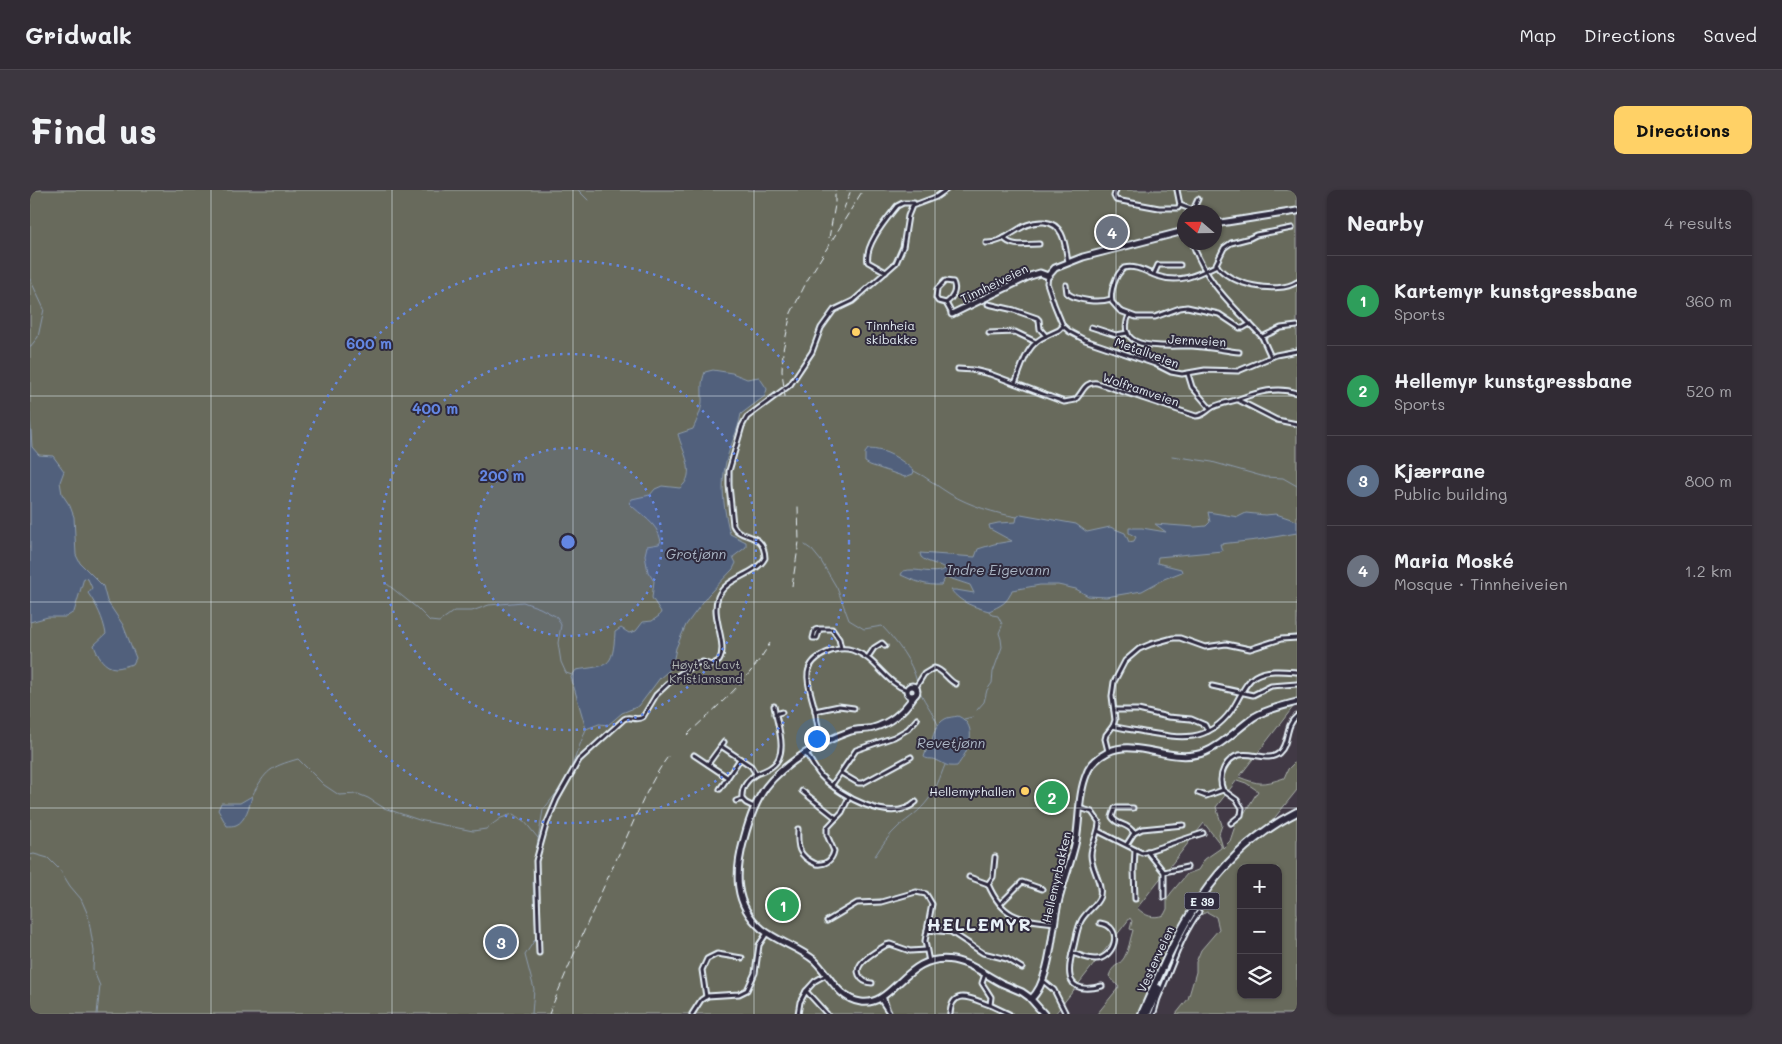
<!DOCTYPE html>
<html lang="en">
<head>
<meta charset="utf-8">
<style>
  :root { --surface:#312b34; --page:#3d3740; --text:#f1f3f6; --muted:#a8a7ac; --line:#4c474f; --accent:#ffd166 }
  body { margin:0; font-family:Mali,sans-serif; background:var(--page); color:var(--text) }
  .controls { position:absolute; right:15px; bottom:15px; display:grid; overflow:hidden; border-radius:10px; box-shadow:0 1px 4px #0004 }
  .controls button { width:45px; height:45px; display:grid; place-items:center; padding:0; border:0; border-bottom:1px solid var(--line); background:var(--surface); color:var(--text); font:25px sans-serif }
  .compass { position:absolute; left:1147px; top:15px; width:45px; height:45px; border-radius:50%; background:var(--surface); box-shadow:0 1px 4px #0004; rotate:290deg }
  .you { position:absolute; left:786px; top:548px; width:18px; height:18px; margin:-12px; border:4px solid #fff; border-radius:50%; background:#1a73e8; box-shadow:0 0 0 8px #1a73e833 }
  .badge { display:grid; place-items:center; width:32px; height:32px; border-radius:50%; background:var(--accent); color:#fff; font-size:16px; font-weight:700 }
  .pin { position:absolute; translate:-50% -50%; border:2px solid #fff; box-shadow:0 1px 5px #0006 }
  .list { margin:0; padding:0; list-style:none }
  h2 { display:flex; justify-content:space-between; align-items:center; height:65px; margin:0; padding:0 20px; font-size:21px }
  h2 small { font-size:16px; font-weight:400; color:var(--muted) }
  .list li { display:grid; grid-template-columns:32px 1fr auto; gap:15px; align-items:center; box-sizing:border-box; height:90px; padding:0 20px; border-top:1px solid var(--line) }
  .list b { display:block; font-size:19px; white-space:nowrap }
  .list p { margin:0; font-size:16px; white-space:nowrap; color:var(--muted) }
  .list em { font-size:16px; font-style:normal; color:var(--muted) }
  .icon { flex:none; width:28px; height:28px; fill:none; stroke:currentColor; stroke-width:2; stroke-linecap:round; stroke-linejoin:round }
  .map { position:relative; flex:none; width:1267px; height:824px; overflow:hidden; border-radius:10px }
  header { display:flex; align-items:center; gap:30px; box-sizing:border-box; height:70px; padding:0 25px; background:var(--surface); border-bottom:1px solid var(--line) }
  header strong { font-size:24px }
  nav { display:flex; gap:28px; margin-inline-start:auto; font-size:18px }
  .intro { display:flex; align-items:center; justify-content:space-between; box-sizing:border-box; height:120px; padding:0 30px }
  h1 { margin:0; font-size:35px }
  .button { padding:12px 22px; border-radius:10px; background:var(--accent); color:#111; font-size:18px; font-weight:700 }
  main { display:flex; gap:30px; padding:0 30px }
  aside { flex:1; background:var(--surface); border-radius:10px; box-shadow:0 1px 4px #0004 }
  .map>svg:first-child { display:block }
</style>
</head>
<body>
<header>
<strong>Gridwalk</strong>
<nav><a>Map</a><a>Directions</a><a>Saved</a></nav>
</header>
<div class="intro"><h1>Find us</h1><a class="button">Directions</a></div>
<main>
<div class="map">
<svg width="1267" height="824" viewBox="0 0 1267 824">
  <rect width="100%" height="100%" fill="#413945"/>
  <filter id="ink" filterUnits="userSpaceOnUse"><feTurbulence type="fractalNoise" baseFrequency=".02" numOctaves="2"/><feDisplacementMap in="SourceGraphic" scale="10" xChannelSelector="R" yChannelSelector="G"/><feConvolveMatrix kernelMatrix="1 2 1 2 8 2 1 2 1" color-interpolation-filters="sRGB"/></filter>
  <g filter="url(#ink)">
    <!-- green -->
    <path fill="#676a5c" stroke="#a8aeaa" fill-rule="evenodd" d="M0,0H1267V512L1209,587C1229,595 1233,595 1254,588L1258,579L1267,570V600L1242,631L1267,617V824H1146L1158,809L1166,782V772L1171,760L1189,739L1186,727L1177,722L1168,726L1158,741L1121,824H1067L1089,797L1079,786C1083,774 1088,777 1094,768C1099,760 1100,749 1103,740L1100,739L1102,731L1100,728L1025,824H0ZM1154,22H1184V52H1154ZM1207,590L1216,593L1228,601L1212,627L1206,633L1200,651L1193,658L1189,644L1192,635L1186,617ZM1174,633L1191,655V658L1175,669L1168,680L1157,684L1141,703L1137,709V719L1134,725C1122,729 1116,726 1107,718ZM1211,678H1248V805H1211Z"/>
    <!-- water -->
    <g fill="#51617b" stroke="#8d9bad">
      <path d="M683,180L702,183L717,189L729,187L737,199L735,206L711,224C708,241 700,255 696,272C690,297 694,320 700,344L716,352V357L703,367L706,373L703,379L678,405L656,435L646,458L642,478L630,488L609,516L592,523L578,535L569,534L556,539L541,487L546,480C578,475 583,479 585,442L591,438L599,443L606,441L613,432L622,431L629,426L631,422L622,408L624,391L618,382L615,365L617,356L629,354L631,351C627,332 611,326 599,313L602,309L620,305L625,299L632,296L650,298C668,284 652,261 648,244L663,239C667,230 673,218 672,207C672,196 671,193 675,182Z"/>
      <path d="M0,223L2,257L9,265L23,266L34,281L30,292L32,304L40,316L44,327L46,365L50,373L73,396L77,411L93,435L106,468L103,474C98,475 91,478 86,478C74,478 67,465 64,455L76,444C73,428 67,416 58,403L62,398L58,389L54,388L44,422L36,427H18L0,432Z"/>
      <path d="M838,259C856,259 871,269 884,281L883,284L875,287L840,275L835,272V263Z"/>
      <path d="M1178,322L1208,327L1216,323L1235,325L1246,324L1267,331V343L1227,350L1190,354L1192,361L1128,367L1127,373L1151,379L1152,382L1134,389L1112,401L1076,407L1058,406L1046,399L1028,395H1010L982,400C978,413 970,416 959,421C944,417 931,413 921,400H926L944,403L940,395L916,387L911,395C896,396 884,391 871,385L873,381C888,377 901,386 916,379C909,373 898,374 891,367L890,363L945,367L948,359L964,354L982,351L960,339L959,335L968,333L986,332L987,327L991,324L1046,334L1057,342L1080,337L1095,343L1099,352L1104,351L1106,347L1099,343V338H1112L1136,342L1125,334L1165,337L1176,336L1180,332Z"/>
      <path d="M928,526C950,536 938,562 927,576C915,577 916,574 906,570C902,568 898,570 894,567L897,558L902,555C901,547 907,533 915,529C918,527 924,527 928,526Z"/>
      <path d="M222,606C220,615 215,632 206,635C203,636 200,636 197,636L188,620L191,613H210Z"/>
    </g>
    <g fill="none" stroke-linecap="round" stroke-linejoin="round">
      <!-- stream -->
      <g stroke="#8d9bad" stroke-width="1">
        <path d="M548,0L558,10"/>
        <path d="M0,89L14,119L8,147L0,157"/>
        <path d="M1142,266L1182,272L1235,287L1253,288L1267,296"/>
        <path d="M884,281C897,287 908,297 920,304C941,316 964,323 987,327"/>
        <path d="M775,355L782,360L791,371L807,398L819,430L834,439L852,436C867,452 882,471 887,492"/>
        <path d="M357,394L387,418L400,431L409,432L424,421H442L459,415L493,412L510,418L527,427L531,435L528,453L531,472L536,483L542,485"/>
        <path d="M959,421L962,425L968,426L972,434"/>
        <path d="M888,496C892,510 903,521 908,535"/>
        <path d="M947,520L954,512L957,500L962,493L963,482L972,457L971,449L969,443L972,436"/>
        <path d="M934,529L943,527"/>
        <path d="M222,606C236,580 240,577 268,569L294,595L309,605L328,604L338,608L354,618L389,630L443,641L456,639L471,628L483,624L495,632L508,648"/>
        <path d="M0,665L4,664L18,668L30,680L40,696L51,709L58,725L64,761L63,779L70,796L67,824"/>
        <path d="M845,666C852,655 859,645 869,636C879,628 890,621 898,610C906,600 910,587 915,575"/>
        <path d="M502,824L504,799L495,765L506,748L503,692L504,674L513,620L536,591L556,539"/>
      </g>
      <!-- street casing -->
      <g stroke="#e8f1f8" stroke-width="7">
        <g id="street">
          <path d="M1086,0L1084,6L1086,10L1129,18H1148L1150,15"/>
          <path d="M1147,0L1150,15L1163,20L1166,22"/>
          <path d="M1163,20L1168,9"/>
          <path d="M1262,38L1226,45L1220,48L1201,53L1194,58L1186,74C1198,95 1247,105 1267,92"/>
          <path d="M974,48C981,58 998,54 1009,54"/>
          <path d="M1162,52C1177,95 1203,115 1232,147"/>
          <path d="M956,53C977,54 990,30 1014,32C1035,34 1035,56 1038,72"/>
          <path d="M1187,75C1167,85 1150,94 1127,86C1116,82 1106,75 1094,78C1085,85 1080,102 1082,112L1090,121L1106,127H1125L1150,118L1157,117L1189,124L1210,138H1213L1220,134"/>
          <path d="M856,82L838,72C834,55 857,29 867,16L873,13H884V14"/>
          <path d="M1124,84L1128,75H1150"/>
          <path d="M1018,86L1017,93L1024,114L1033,136L1040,142L1055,150L1125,174L1141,182L1152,184L1175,180L1208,181L1246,165L1267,161"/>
          <path d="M915,91L923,92C927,100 923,108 916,113L908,111L906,108L907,99Z"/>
          <path d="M1036,95L1037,103C1047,111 1069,113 1081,109"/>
          <path d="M916,113L922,124"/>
          <path d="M958,114L984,120L1007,128L1009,130L1010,139L1016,146C996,154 993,175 985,193"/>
          <path d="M1099,125C1083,164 1142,155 1162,156C1178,157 1193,160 1209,162"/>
          <path d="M1061,137L1086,145L1098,143"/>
          <path d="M959,143L985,142L1006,152"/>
          <path d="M1016,146L1029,140L1033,136"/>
          <path d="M1241,167L1232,147L1251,138L1267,136"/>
          <path d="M928,179L943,180L960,184L1034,212L1045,210C1053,203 1054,191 1067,193L1166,226C1174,226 1176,221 1183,217C1191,213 1201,212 1209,209C1228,202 1247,196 1267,203"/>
          <path d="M1158,184L1162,197L1180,218"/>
          <path d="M1208,210L1247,230L1267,234"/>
          <path d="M790,439L787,448H783L785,440L788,439H802L809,449L811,458"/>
          <path d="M838,467L844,458L852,453L855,456"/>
          <path d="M1182,496L1223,505L1241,496L1267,494"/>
          <path d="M886,497L894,484L904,478C914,480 917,490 926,494"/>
          <path d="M1084,520H1108L1138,527L1161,529L1175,535L1178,541"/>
          <path d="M785,521L809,516L824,518"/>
          <path d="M745,524L752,522"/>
          <path d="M1083,536C1093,539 1104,540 1114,542C1149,548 1177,554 1201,521C1209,510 1214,493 1225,486C1237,479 1254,481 1267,482"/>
          <path d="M795,553C788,542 787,532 785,520C780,497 767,476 796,463C805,459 813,457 822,460C847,468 854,492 877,500"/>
          <path d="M691,556L721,576L726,584C717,590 711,597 712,609"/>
          <path d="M1078,561L1075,549L1076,545L1083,536L1085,530L1082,506L1084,492L1095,471L1109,459L1121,454L1143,448H1150L1175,457L1196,454L1220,459L1251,449L1267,448"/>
          <path d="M776,563C781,571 785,579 791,586C810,606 861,635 886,612"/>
          <path d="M664,565L697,587"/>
          <path d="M678,574L694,552"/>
          <path d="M811,583L828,593H833L881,567"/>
          <path d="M726,584C731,582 737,580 741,577C760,565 747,534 744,516"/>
          <path d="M802,595L826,560L864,547L878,539L887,529"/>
          <path d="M690,599L710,569"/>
          <path d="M772,601L806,628"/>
          <path d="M1168,603L1176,606L1193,600"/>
          <path d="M706,611L712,609L716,613L724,617"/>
          <path d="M1050,618L1062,622L1069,632C1069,644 1061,654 1061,665C1061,679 1073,693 1070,706C1067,716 1056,721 1051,731C1047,739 1046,748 1044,756C1036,783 1035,806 1072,796"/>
          <path d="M1103,618H1085L1082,627C1087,636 1097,632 1104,643"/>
          <path d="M1201,633L1211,625L1212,618L1207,610L1193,600C1190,593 1190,586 1194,578C1209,550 1235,576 1249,563C1260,553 1254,536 1267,526"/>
          <path d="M768,639C767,657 768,666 786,674C796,675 802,670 804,661L797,645V638L812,622L819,607"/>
          <path d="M1068,641L1112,663L1173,643"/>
          <path d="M1097,654L1104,643L1112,639L1153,635"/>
          <path d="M1117,661L1134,682V707"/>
          <path d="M965,667L963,687L958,694C973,729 990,729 1024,733"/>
          <path d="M1134,682L1157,677"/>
          <path d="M939,687L958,694"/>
          <path d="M1105,709L1104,680L1105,660"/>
          <path d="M970,714L992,692L1012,699"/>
          <path d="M797,731L827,713L851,712L886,702L896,704L902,714L895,751L899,772"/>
          <path d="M897,740L921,742L953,763L977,769L992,778"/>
          <path d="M509,763L506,671L516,635L527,609L549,570L594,529C600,525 606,532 613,527L626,505L644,488L667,473L673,472L681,475L689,471C699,454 680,427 688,407C696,387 725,386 735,368C734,340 710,351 703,335L699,295V281L712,236L717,227L760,195L782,162L791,138L804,120L823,111L866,73L873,57L878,26L882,16L906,7L916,0"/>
          <path d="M1042,763C1049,765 1057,769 1065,769C1083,770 1096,737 1070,733"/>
          <path d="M955,784L952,793L961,807L960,815L979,824"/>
          <path d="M1012,790L1024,800L1036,824"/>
          <path d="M842,793C837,793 832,791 829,785C823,773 847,761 856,755L860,754L880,761L896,760"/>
          <path d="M776,801L785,791L794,786"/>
          <path d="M853,806L857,818"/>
          <path d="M676,807L672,780L677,769L687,764L712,768"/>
          <path d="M850,809L860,824"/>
          <path d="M662,824L671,810L677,806L709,804L717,800L725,783L729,755L737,743"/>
          <path d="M768,824L770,812L776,801L797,824"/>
          <path d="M920,824C922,796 943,810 960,815"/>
          <path d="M1123,824C1126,819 1126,812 1129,806C1142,778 1150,747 1169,722"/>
        </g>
      </g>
      <!-- secondary casing -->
      <g stroke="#e8f1f8" stroke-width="9">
        <g id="secondary">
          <path d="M1184,34L1267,21"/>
          <path d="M922,124L1000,86L1010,83L1018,86L1025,78L1053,67L1154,41"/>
          <circle cx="882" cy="501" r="5"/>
          <path d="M884,506C874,521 861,533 843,538C836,540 828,539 821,541C792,551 754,573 736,597C725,612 719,630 714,649C705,682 703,714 732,739C748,752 768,757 784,770C799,784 808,809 831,812C864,817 876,762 923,770C940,773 956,785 971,793C978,796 985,799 992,802L999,807L1014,824"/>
          <path d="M1001,809C1019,793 1022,746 1026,723C1030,698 1041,675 1046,650C1050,628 1048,604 1057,583C1060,574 1070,566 1078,562C1107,548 1143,575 1175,562C1194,554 1207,539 1224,527C1237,519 1252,516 1267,512"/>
        </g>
      </g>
      <!-- highway casing -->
      <g stroke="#e8f1f8" stroke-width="10">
        <g id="highway">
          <path d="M1112,824C1148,741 1181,665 1267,622"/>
          <path d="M1117,824L1128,798"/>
        </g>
      </g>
      <!-- street -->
      <use href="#street" stroke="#2f2a3d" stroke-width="3"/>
      <!-- secondary -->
      <use href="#secondary" stroke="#2f2a3d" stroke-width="5"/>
      <!-- highway -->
      <use href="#highway" stroke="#2f2a3d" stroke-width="6"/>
      <!-- rail -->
      <g stroke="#e8f1f8" stroke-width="1" stroke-dasharray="8 4" stroke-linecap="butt">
        <path d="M813,21L821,0"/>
        <path d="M799,48L805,15V0"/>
        <path d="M755,207L752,181L753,160L761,123L778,89L833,0"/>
        <path d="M762,396L769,352L768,316"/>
        <path d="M657,545C689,514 717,493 740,453"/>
        <path d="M519,824C542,767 567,711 593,655C607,625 619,591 640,564"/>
      </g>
    </g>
  </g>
  <!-- grid -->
  <path fill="none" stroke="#e8f1f8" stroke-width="1" stroke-opacity="0.55" d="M181,0V824M362,0V824M543,0V824M724,0V824M905,0V824M1086,0V824M0,206H1267M0,412H1267M0,618H1267"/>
  <!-- distance rings -->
  <circle cx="538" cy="352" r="94" fill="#6487e3" fill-opacity=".12"/>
  <g fill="none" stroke="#6487e3" stroke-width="2.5" stroke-dasharray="2.5 5">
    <circle cx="538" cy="352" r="94"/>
    <circle cx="538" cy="352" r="188"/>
    <circle cx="538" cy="352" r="281"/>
  </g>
  <!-- markers -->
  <g fill="#ffd166" stroke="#2f2a3d" stroke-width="2">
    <circle cx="826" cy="142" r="5"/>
    <circle cx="995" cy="601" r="5"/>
  </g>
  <g text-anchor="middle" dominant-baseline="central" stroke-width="4" stroke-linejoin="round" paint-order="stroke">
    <!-- shield labels -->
    <rect fill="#2f2a3d" stroke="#b0b5c0" stroke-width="1" x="1154.5" y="702.5" width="35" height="17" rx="4"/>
    <g font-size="11" font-weight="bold" fill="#e8f1f8">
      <text x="1172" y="711">E 39</text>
    </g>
    <!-- street labels -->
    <g font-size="12" fill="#e8f1f8" stroke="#2f2a3d">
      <text transform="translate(964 93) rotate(-26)">Tinnheiveien</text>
      <text transform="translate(1167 150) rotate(3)">Jernveien</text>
      <text transform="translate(1117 162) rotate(20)">Metallveien</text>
      <text transform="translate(1111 199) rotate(19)">Wolframveien</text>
      <text transform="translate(1026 687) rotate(-77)">Hellemyrbakken</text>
      <text transform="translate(1125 769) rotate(-65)">Vesterveien</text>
    </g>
    <!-- poi labels -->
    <g font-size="12" fill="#e8f1f8" stroke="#2f2a3d" text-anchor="start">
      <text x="836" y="135">Tinnheia<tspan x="836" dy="14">skibakke</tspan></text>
      <text x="985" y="601" text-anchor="end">Hellemyrhallen</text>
    </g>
    <!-- park labels -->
    <g font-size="12" fill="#aeb4b2" stroke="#2f2a3d">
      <text x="676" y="474">Høyt &amp; Lavt<tspan x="676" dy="14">Kristiansand</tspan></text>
    </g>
    <!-- water labels -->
    <g font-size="14" font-style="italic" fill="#acb7c6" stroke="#2f2a3d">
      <text x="666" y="363">Grotjønn</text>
      <text x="968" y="379">Indre Eigevann</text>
      <text x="921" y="552">Revetjønn</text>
    </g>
    <!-- district labels -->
    <g font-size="18" font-weight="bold" letter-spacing="1" fill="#e8f1f8" stroke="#2f2a3d">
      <text x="949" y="734">HELLEMYR</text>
    </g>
  </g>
  <circle cx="538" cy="352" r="8" fill="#6487e3" stroke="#2f2a3d" stroke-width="2.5"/>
  <g font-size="15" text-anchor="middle" font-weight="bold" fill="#6487e3" stroke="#2f2a3d" stroke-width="4" stroke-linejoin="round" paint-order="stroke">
    <text x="339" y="159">600 m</text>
    <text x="405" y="224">400 m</text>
    <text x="472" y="291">200 m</text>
  </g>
</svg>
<div class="controls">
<button>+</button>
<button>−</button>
<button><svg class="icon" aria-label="layers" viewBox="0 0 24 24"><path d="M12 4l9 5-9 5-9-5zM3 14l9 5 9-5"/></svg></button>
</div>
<svg class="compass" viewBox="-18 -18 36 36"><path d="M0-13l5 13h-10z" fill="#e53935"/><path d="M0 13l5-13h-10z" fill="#a8a7ac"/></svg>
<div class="you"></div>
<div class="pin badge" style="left:753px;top:715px;background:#2e9e5b">1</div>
<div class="pin badge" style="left:1022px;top:607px;background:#2e9e5b">2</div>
<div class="pin badge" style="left:471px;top:752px;background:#5c6f8a">3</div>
<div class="pin badge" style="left:1082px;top:42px;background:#6b7280">4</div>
</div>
<aside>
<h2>Nearby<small>4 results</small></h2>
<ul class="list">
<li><span class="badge" style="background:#2e9e5b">1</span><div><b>Kartemyr kunstgressbane</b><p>Sports</p></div><em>360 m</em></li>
<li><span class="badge" style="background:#2e9e5b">2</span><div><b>Hellemyr kunstgressbane</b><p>Sports</p></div><em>520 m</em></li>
<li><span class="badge" style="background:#5c6f8a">3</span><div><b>Kjærrane</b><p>Public building</p></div><em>800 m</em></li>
<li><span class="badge" style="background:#6b7280">4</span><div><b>Maria Moské</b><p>Mosque · Tinnheiveien</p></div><em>1.2 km</em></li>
</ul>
</aside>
</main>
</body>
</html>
